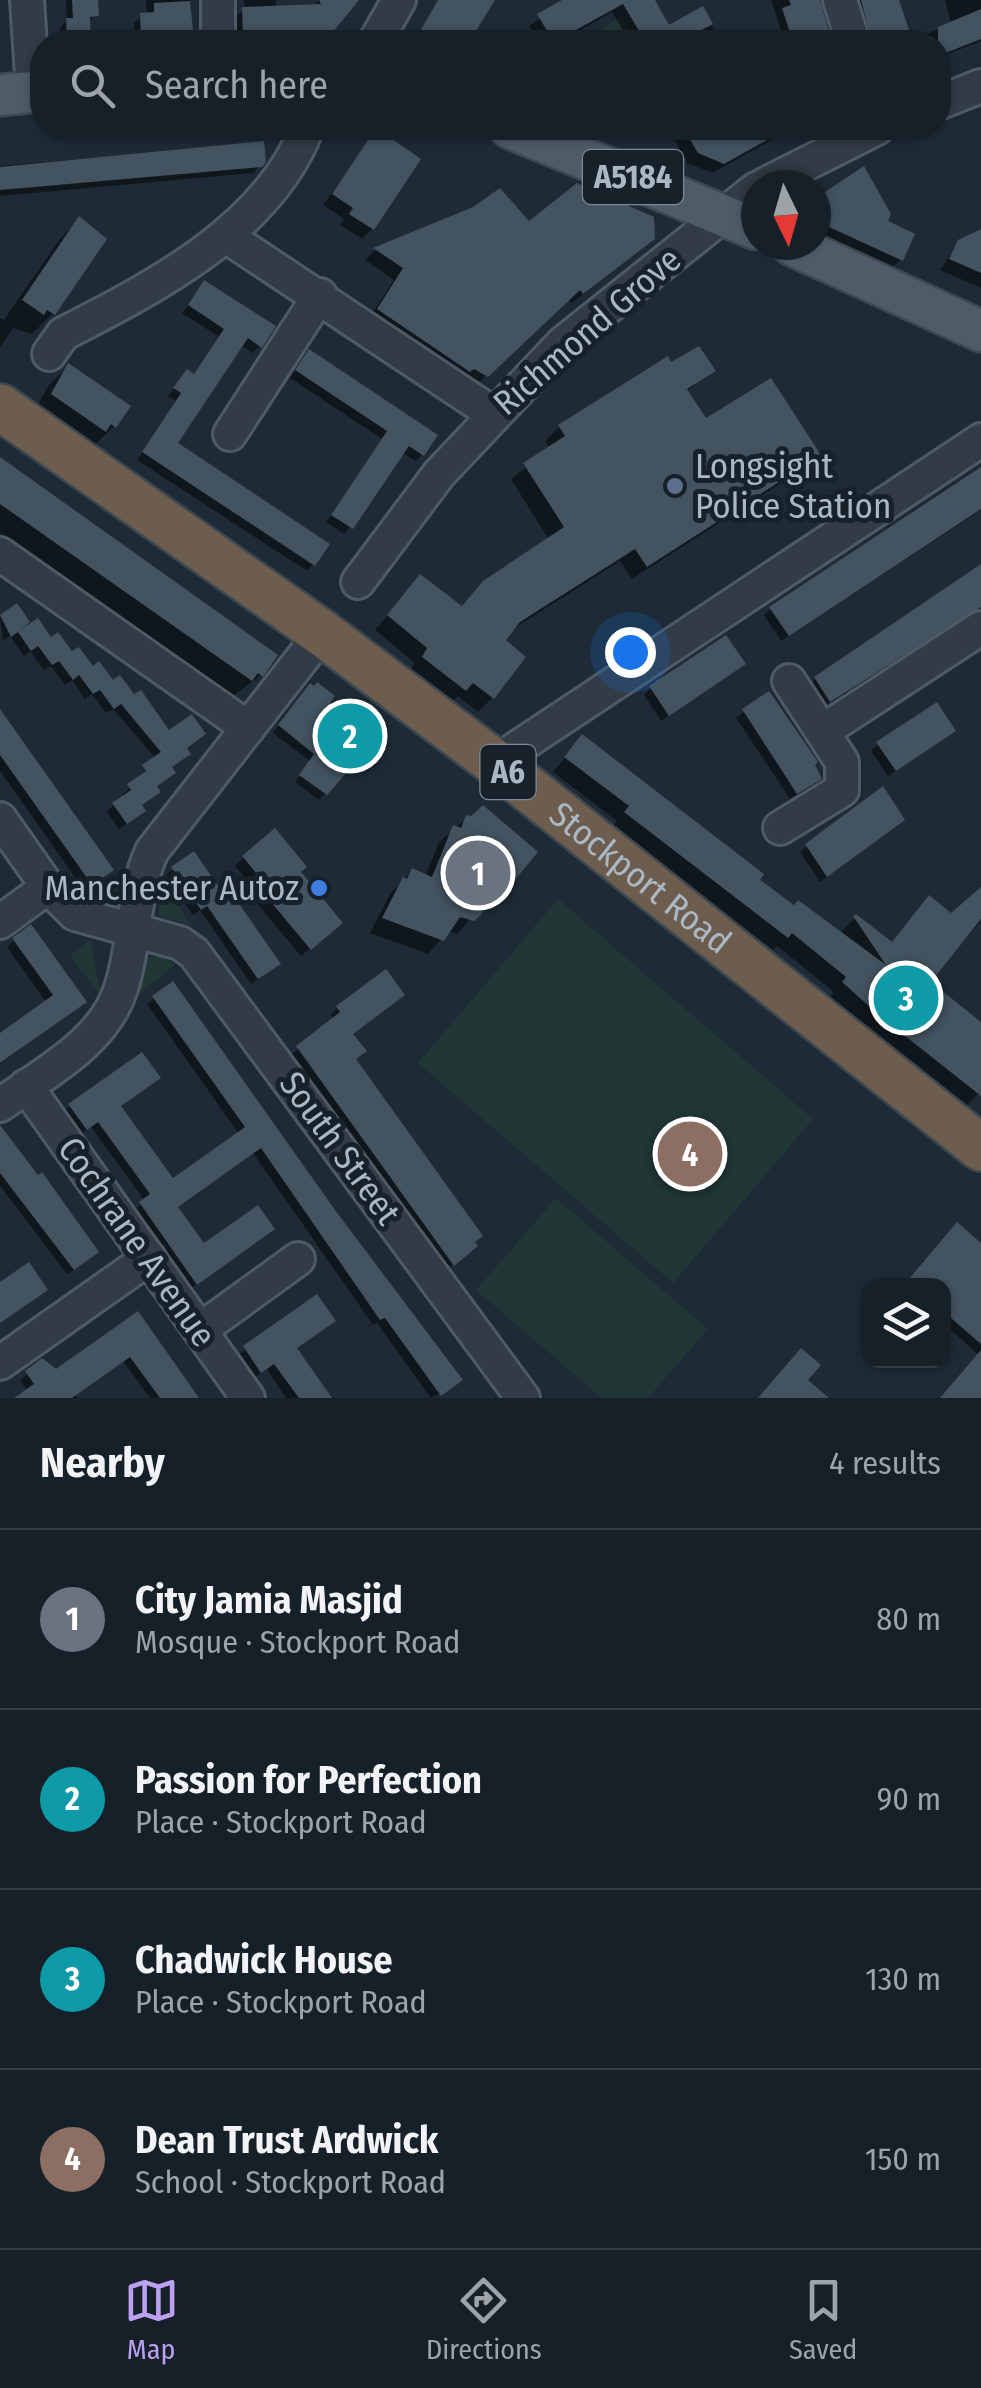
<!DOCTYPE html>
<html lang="en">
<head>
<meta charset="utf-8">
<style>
  :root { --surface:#162028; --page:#232d34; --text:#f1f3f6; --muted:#9ea3a8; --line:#353e45; --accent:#bca0f2 }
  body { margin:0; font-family:"Fira Sans Condensed",sans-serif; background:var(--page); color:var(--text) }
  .controls { position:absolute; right:30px; bottom:30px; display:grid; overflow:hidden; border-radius:20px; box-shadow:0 2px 8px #0004 }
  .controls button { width:90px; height:90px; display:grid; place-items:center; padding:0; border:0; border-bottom:2px solid var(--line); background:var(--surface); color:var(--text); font:50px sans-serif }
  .compass { position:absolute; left:741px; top:170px; width:90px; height:90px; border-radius:50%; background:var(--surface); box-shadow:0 2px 8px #0004; rotate:175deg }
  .you { position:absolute; left:630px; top:652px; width:35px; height:35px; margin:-25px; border:8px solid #fff; border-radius:50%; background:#1a73e8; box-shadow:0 0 0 15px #1a73e833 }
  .badge { display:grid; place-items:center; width:65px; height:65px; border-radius:50%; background:var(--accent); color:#fff; font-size:32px; font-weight:700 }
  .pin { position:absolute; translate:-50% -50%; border:5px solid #fff; box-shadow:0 2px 10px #0006 }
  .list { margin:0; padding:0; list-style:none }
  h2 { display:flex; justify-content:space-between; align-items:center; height:130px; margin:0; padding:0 40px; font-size:42px }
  h2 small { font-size:32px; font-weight:400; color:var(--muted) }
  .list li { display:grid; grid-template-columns:65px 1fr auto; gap:30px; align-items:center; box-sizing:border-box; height:180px; padding:0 40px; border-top:2px solid var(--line) }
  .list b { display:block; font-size:38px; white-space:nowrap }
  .list p { margin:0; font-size:32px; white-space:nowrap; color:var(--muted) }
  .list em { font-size:32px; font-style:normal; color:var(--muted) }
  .icon { flex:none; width:55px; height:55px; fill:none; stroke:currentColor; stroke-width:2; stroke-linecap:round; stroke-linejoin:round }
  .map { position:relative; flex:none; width:981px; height:1398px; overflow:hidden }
  .search { position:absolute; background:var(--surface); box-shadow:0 2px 8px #0004; left:30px; right:30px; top:30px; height:110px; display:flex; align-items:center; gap:25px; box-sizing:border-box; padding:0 35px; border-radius:40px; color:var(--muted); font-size:38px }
  .sheet { height:850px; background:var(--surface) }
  nav { display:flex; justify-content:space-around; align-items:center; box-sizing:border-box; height:140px; border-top:2px solid var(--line); background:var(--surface); font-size:28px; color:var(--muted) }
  nav a { display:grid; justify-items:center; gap:5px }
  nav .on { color:var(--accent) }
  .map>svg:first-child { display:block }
</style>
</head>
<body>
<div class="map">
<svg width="981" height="1398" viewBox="0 0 981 1398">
  <rect width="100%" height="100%" fill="#1e2b36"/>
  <!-- green -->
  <g fill="#203736">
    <path d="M622,16L636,39L580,42Z"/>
    <path d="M123,877L122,899L116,909L87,902Z"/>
    <path d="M168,892L191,925L159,916L158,893Z"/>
    <path d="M558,899L813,1119L673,1283L418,1063Z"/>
    <path d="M91,940L101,997L70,955Z"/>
    <path d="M158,954L175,964L142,992L138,990L145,959Z"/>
    <path d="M556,1198L708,1329L648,1398H602L476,1290Z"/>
  </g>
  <!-- shadow -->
  <g fill="#0007">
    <path d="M66,0H96V15L88,22L89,42H61L60,28L67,21Z"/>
    <path d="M146,0H190L191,39L135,42L134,22L147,15Z"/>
    <path d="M244,0H276L277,8L314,6L319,0H356L323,39L237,42L236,16L245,10Z"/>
    <path d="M567,0H652L668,28L702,10L721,42H630L612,12L560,42H538L529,26Z"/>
    <path d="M771,0H817L830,42H785Z"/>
    <path d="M851,0H897L910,41L951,24L945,0H981V41L938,58V42H865Z"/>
    <path d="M667,128H728L732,136L747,128H793L712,173L688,163Z"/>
    <path d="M376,132L372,229L362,239L340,225L344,219L323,205Z"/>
    <path d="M262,144L260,165L253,173L0,196V166Z"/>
    <path d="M863,169L901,259L880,280L816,245V200Z"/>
    <path d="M474,210L641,249L572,303L568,299L475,386L368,320L394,280L365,260L374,251Z"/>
    <path d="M80,219L53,313L32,334L13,328L0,348V318L4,320L59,240Z"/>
    <path d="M981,232V288L940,270L959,242Z"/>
    <path d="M205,283L260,346L253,353L241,345L175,443L313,564L307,571L137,460L176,401L168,396L180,379L193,376L219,337L182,313Z"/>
    <path d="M303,359L422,455L415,461L402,452L344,534L326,522L382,439L290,378Z"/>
    <path d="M69,366L114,426L94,446L32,415L48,386Z"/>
    <path d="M671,366L712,370L686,392L706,421L818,455L803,469L632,579L620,561L510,631L503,640L522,657L492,698L478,712L458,696L450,704L409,672L415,663L375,630L407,592L460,609L549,540L511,479L550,449L545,441L559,427Z"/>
    <path d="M0,468L261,675L233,696L0,533Z"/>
    <path d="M981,470V510L781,641L764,615L771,609Z"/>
    <path d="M981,566V604L823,707L809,686L815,679Z"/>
    <path d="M16,606L18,631L51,640L113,684L185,749L140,806L136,817L119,829L107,812L156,759L113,709L106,713L92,694L85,699L72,680L65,685L51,666L44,670L30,651L24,656L10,636L3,641L0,618Z"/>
    <path d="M743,664L661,721L644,695L651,688Z"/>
    <path d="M304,692L326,704L325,793L319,800L295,782L310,761L273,733Z"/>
    <path d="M768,694L819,778L790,799L736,718Z"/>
    <path d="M0,713L104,876L84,890L0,771Z"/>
    <path d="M582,737L757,880L839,934L856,917L891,944L951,916L981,890V921L927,982L981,1025L978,1094L965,1107L866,1029L830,997L834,992L777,946L773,950L612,827L617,821L553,772Z"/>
    <path d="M946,737L888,776L871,751L878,744Z"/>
    <path d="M467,818L508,886L494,900L488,895L458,934L448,931L428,954L370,933L390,894L412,871L425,877L439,842Z"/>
    <path d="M807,846L856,856L820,882L800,852Z"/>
    <path d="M243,858L298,873L331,931L301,956L249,894L254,890L235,866Z"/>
    <path d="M173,869L271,970L251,984L200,910L193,915L166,875Z"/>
    <path d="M14,940L77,1008L0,1064V1035L47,1003L7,947Z"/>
    <path d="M385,973L350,1035L353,1060L473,1243L468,1253L445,1271L291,1055L334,1020L331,1015L338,1008Z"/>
    <path d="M154,998L453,1386L431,1398L377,1323L373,1325L253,1153L176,1208L204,1247L265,1235L189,1290L134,1211L145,1201L91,1127L79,1135L63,1112L70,1106L119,1107L172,1182L239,1134L147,1004Z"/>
    <path d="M0,1133L89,1259L67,1274L0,1186Z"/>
    <path d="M981,1246V1398H942L979,1355L944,1324V1286Z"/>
    <path d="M316,1298L295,1350L327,1398H286L267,1369L254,1378L238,1355Z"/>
    <path d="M138,1315L199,1398H150L123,1361L75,1395L78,1398H18L28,1391L20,1380L42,1361L56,1372Z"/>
  </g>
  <!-- building -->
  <g fill="#435360">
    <path d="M72,0H98L99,16L90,17L91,42H67L66,18H73Z"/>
    <path d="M319,0H359L332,33L243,37L242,7L321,4Z"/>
    <path d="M438,0H495L469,42H414Z"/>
    <path d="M562,0H655L669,25L703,6L713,24L679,42H638L644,39L623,4L554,42L537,14Z"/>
    <path d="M789,0H820L832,42H793L782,8L791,5Z"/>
    <path d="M861,0H899L913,42H872Z"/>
    <path d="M190,1L194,40L141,42L140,13L154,12V3Z"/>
    <path d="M981,9V39L938,56V27Z"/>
    <path d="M376,128L421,159L374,230L349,214L353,208L332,194Z"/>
    <path d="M683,128H789L724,164L698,153Z"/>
    <path d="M264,141L266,162L262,167L0,190V167Z"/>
    <path d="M864,166L891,214L888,221L915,234L903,261L816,221V198Z"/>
    <path d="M577,183L654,217L655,239L583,294L580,290L488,377L474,369L470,372L377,309L403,268L373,248L473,207L500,188L529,221Z"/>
    <path d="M79,216L107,239L55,315L47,310L44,315L22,300Z"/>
    <path d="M981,229V273L949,259L958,240Z"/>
    <path d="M204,280L276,326L262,348L248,338L178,443L330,544L315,566L142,452L181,393L173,388L187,369L194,374L224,329L188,305Z"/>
    <path d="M699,346L716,371L687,389L706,418L771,378L821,455L647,567L635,549L520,622L506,640L526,657L494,699L473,683L466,691L422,657L427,648L387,615L420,574L462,606L483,581L564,527L523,463L565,436L558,425L668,356L671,362Z"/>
    <path d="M309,349L438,435L424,456L409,446L353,529L331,515L387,431L295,370Z"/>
    <path d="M68,363L131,406L116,428L111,424L106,432L51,394Z"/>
    <path d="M0,457L278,655L263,677L258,673L252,681L0,504Z"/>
    <path d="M981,467V509L789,636L769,607Z"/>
    <path d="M981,564V607L830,702L814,677Z"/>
    <path d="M17,603L30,622L20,630L38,618L51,637L58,632L72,651L79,647L93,666L99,661L113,680L120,675L134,694L141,690L169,730L192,714L206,734L187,748L191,754L172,767L176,773L157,786L161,792L142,805L146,811L127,824L112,803L131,790L127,784L146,771L142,765L161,752L121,704L114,709L100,690L93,694L79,675L73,680L59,661L52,665L38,646L31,651L18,632L11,637L0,615Z"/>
    <path d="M726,635L746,664L669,716L649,686Z"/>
    <path d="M317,682L335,696L330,703L376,739L327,795L299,775L314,754L278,725L310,683L314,686Z"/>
    <path d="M769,691L818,762L815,765L822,779L797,794L742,709Z"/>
    <path d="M937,702L956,731L896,771L876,742Z"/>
    <path d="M0,709L114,870L92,885L0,755Z"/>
    <path d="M582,734L764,874L760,880L778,893L794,905L798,900L886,965L853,916L856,914L892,942L929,895L951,913L981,887V919L931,982L981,1022V1096L880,1016L842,982L846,977L792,933L788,938L624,812L629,806L564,757Z"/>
    <path d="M883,786L905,820L827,877L805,844Z"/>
    <path d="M483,805L538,852L509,887L501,881L481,915L474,921L460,917L444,941L382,918L403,877L407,879L412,868L432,877L453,825L461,828L466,815L471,816Z"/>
    <path d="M275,828L307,867L301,872L343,923L311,950L256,884L262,880L242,856Z"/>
    <path d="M194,851L229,902L235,898L281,964L258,979L207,906L201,910L171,867Z"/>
    <path d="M31,924L87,1002L0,1063V1033L53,995L12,938Z"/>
    <path d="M386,969L405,995L353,1034L367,1051L356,1059L483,1236L475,1242L478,1246L454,1266L296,1046L340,1012L336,1006Z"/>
    <path d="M173,981L335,1210L463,1380L441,1396L385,1318L380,1320L261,1148L178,1207L204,1243L258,1205L275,1229L197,1285L139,1202L150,1194L98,1122L87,1130L68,1104L142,1052L161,1078L121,1106L173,1178L245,1127L152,996Z"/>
    <path d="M0,1125L38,1175L42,1172L99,1252L74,1270L0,1173Z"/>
    <path d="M957,1222L981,1243V1344L944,1312V1286H903Z"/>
    <path d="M29,1262L48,1290L0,1323V1282Z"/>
    <path d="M317,1294L336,1321L297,1348L332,1398H299L274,1364L261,1373L243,1346Z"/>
    <path d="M138,1311L199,1398H160L130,1357L72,1398H14L34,1384L25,1371L42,1358L56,1369Z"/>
    <path d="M801,1348L821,1365L808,1380L829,1398H758Z"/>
    <path d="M981,1350V1398H940Z"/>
  </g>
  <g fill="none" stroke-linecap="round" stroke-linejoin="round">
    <!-- minor casing -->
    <g stroke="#4e5a65" stroke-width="38">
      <g id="minor">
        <path d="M27,0L33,92"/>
        <path d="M218,0V42"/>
        <path d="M840,0L853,42"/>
        <path d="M375,42L399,0"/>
        <path d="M938,103L981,86"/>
        <path d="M764,185L877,128"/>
        <path d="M226,236L492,413"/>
        <path d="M49,354L63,334C155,287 268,229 307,128"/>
        <path d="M230,434L320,295"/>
        <path d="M0,554L248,728"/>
        <path d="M358,582L439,474L563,343L756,189"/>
        <path d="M823,731L981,628"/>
        <path d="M501,767L514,750L981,440"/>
        <path d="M0,819L48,887L75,914L180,943L194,953L523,1398"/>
        <path d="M780,828L842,790V762L789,681"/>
        <path d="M0,922L48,887"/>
        <path d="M26,1086L248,1398"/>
        <path d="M0,1105C44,1073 104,1043 121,988C136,943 132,894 152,851L322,633"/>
        <path d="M200,1330L298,1259"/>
        <path d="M0,1363L149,1258"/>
      </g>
    </g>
    <!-- major casing -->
    <g stroke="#3d4853" stroke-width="45">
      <g id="major">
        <path d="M0,95L42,91"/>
        <path d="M510,128L756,229"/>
        <path d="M792,245L981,331"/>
      </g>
    </g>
    <!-- highway casing -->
    <g stroke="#3c4750" stroke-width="50">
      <g id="highway">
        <path id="s1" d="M0,407L322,633L501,767L981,1148"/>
      </g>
    </g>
    <!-- minor -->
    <use href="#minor" stroke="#313c46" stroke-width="32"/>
    <!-- major -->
    <use href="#major" stroke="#4f5c67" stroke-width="40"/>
    <!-- highway -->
    <use href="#highway" stroke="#6d5d4e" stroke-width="45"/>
  </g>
  <!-- markers -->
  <circle fill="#5c6f8a" stroke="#17212a" stroke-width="4" cx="675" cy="486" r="10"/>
  <circle fill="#3f7fe0" stroke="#17212a" stroke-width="4" cx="319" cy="888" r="10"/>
  <g text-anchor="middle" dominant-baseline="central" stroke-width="10" stroke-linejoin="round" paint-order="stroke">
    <!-- shield labels -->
    <g fill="#17212a" stroke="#7e8a96" stroke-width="2.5">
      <rect x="583" y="150" width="100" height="54" rx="8"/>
      <rect x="480.5" y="745" width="55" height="54" rx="8"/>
    </g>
    <g font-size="32" font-weight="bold" fill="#aab7c4">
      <text x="633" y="177">A5184</text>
      <text x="508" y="772">A6</text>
    </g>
    <!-- street labels -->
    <g font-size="35" fill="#aab7c4" stroke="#17212a">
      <text transform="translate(587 331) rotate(-41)">Richmond Grove</text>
      <text stroke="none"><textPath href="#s1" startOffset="795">Stockport Road</textPath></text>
      <text transform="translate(340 1148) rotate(54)">South Street</text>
      <text transform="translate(137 1242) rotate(55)">Cochrane Avenue</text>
    </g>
    <!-- poi labels -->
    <g font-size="35" fill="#aab7c4" stroke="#17212a" text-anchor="start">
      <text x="695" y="466">Longsight<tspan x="695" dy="40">Police Station</tspan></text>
      <text x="299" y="888" text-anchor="end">Manchester Autoz</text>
    </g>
  </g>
</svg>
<div class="controls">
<button><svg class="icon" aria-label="layers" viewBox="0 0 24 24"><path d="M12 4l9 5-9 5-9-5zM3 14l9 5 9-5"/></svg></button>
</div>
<svg class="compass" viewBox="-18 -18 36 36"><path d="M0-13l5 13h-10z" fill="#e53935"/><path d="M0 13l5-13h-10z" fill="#9ea3a8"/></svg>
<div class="you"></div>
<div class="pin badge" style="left:478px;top:873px;background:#6b7280">1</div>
<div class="pin badge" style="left:350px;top:736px;background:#0f9aa8">2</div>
<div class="pin badge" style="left:906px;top:998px;background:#0f9aa8">3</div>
<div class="pin badge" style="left:690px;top:1154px;background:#8d6e63">4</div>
<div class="search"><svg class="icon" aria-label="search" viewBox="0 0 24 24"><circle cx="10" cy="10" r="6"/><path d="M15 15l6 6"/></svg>Search here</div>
</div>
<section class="sheet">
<h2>Nearby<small>4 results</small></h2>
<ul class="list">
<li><span class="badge" style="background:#6b7280">1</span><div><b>City Jamia Masjid</b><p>Mosque · Stockport Road</p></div><em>80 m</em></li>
<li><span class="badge" style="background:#0f9aa8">2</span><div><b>Passion for Perfection</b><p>Place · Stockport Road</p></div><em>90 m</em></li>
<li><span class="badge" style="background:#0f9aa8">3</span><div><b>Chadwick House</b><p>Place · Stockport Road</p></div><em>130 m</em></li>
<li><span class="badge" style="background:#8d6e63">4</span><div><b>Dean Trust Ardwick</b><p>School · Stockport Road</p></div><em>150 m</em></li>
</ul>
</section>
<nav>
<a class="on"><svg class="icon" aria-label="map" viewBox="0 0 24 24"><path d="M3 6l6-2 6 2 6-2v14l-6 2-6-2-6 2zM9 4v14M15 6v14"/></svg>Map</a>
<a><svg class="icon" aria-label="directions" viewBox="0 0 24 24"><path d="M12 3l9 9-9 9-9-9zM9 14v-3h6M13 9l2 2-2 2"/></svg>Directions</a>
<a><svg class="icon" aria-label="saved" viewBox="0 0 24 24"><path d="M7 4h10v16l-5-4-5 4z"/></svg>Saved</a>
</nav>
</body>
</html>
